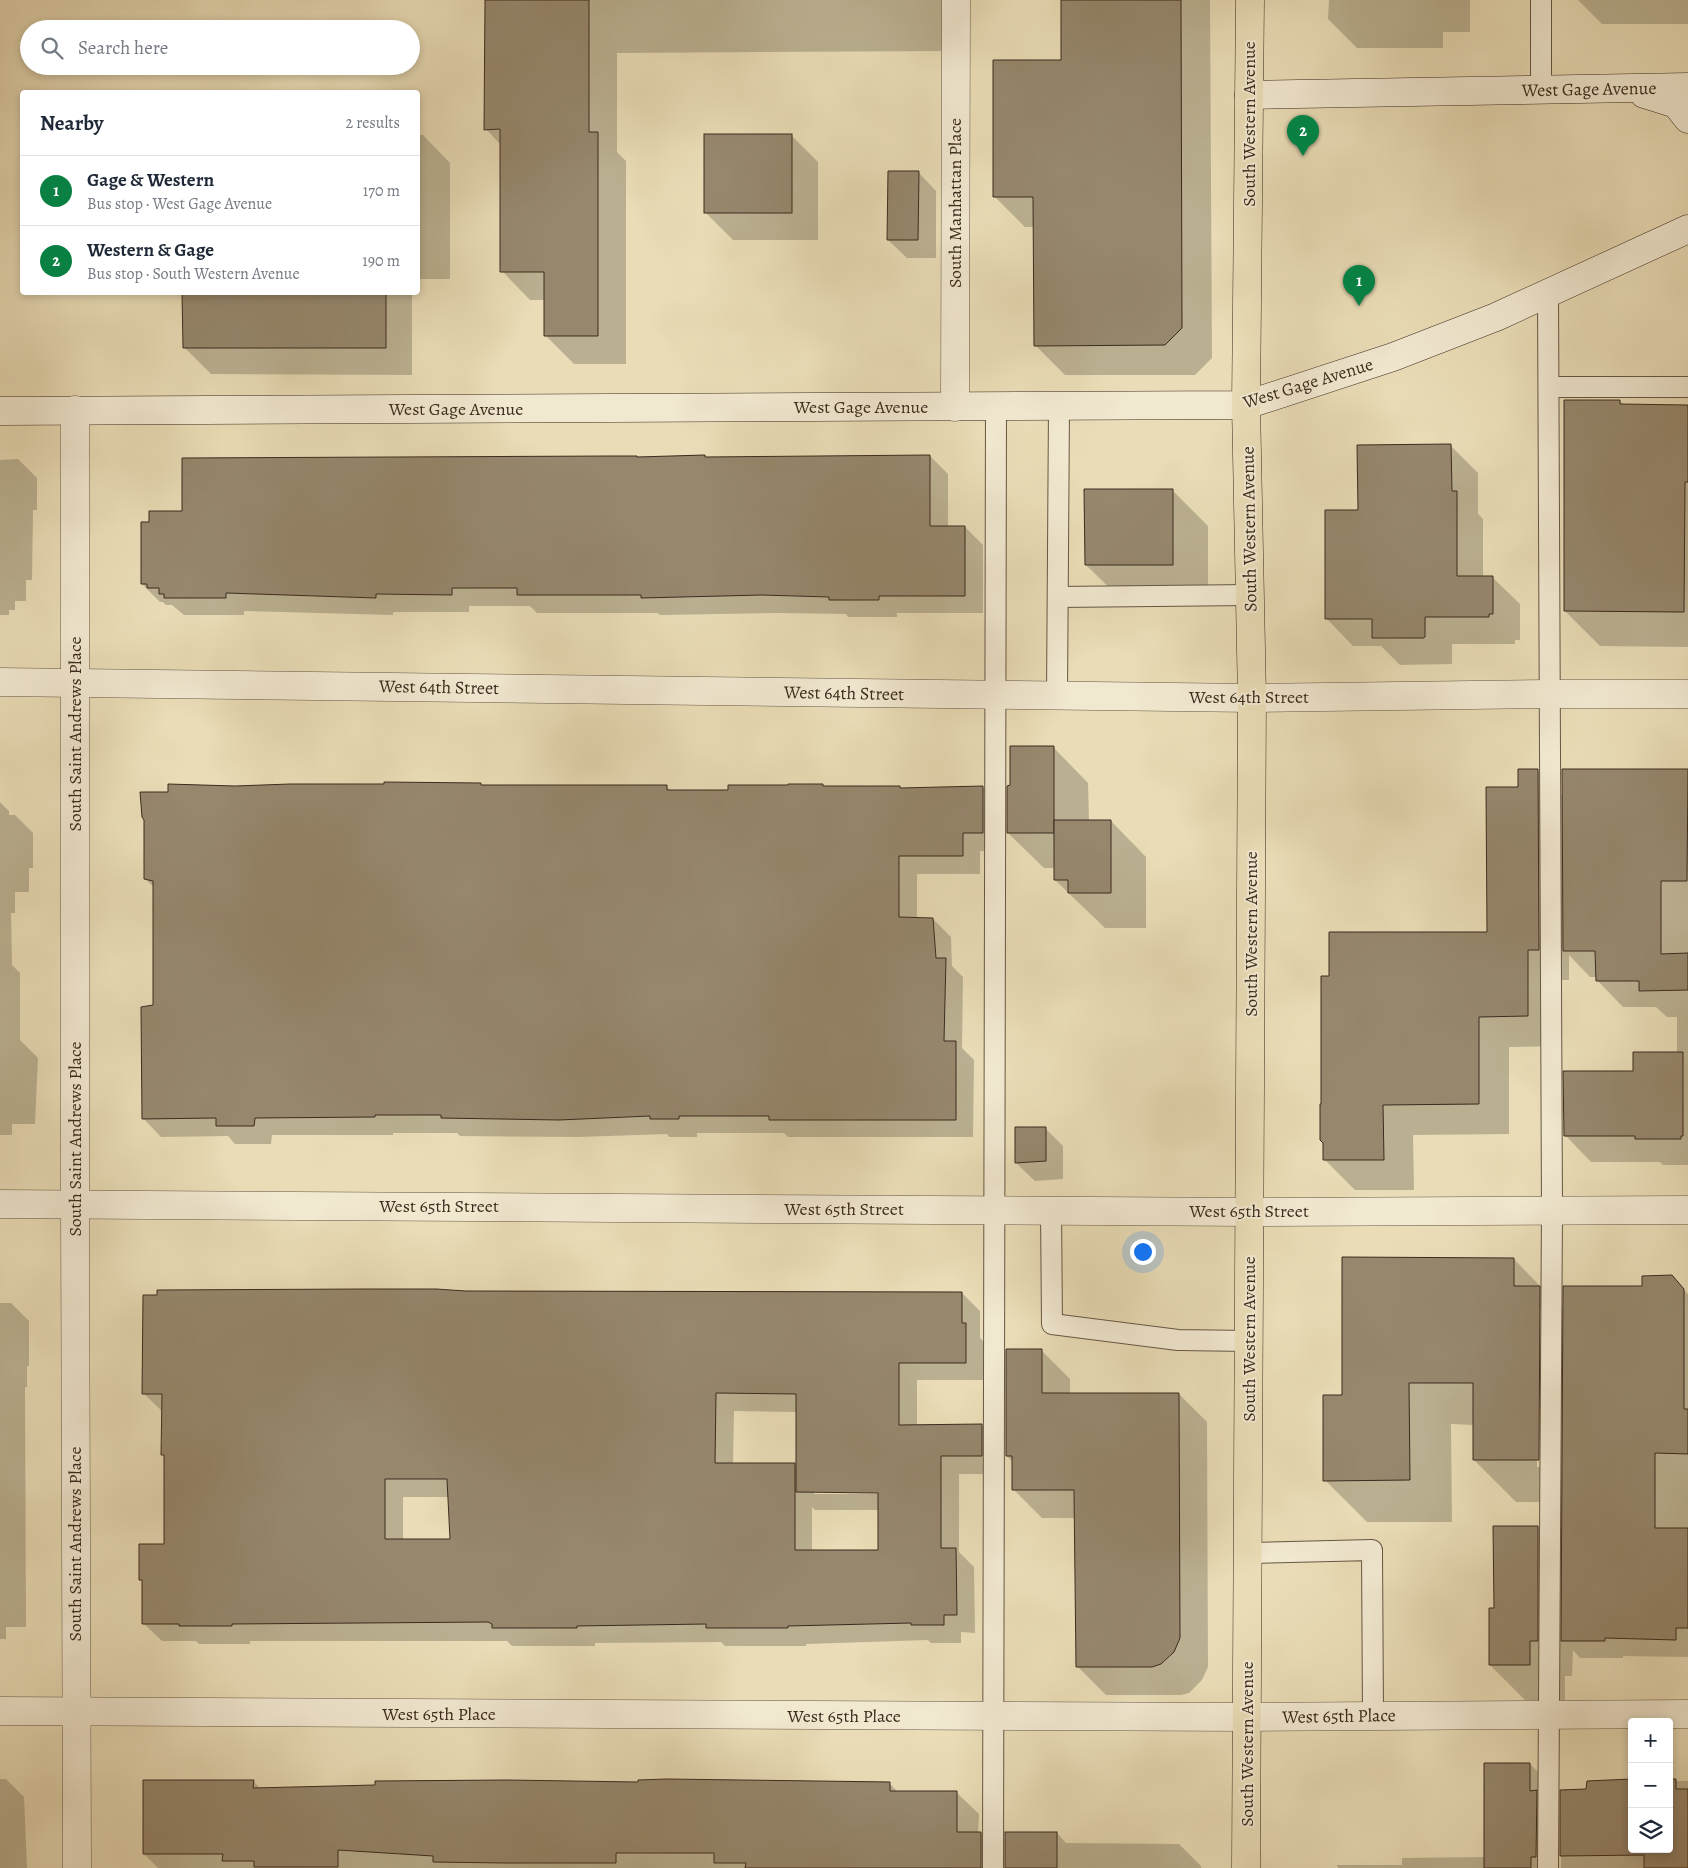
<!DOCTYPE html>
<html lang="en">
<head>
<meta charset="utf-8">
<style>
  :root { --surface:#fff; --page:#f2f2f3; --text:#1f2937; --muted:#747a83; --line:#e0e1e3; --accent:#0b8043 }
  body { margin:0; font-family:Alegreya,serif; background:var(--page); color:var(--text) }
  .controls { position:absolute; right:15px; bottom:15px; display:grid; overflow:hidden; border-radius:5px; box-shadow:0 2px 8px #0003 }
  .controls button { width:45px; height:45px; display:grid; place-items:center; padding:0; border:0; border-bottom:1px solid var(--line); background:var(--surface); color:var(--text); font:25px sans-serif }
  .you { position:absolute; left:1142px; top:1251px; width:18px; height:18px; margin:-12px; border:4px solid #fff; border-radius:50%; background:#1a73e8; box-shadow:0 0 0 8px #1a73e833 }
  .badge { display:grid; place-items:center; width:32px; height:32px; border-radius:50%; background:var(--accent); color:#fff; font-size:16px; font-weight:700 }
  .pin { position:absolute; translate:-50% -41px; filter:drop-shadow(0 1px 2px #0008) }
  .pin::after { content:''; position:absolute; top:26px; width:18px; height:15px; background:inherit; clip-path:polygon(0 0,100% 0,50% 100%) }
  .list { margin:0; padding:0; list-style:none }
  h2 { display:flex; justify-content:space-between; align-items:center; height:65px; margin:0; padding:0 20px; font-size:21px }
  h2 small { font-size:16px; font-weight:400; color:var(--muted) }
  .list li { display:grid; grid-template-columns:32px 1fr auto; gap:15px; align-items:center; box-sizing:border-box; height:70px; padding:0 20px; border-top:1px solid var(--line) }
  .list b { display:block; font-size:19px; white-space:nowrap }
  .list p { margin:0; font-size:16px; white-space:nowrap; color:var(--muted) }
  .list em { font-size:16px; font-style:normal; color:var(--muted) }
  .icon { flex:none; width:28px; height:28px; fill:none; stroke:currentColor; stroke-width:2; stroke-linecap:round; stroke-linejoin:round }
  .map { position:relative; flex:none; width:1688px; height:1868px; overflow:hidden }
  .search { position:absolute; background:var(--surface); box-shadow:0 2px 8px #0003; left:20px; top:20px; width:400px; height:55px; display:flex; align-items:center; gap:12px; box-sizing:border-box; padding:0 18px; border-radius:28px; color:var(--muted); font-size:19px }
  .panel { position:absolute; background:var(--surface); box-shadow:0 2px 8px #0003; left:20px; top:90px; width:400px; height:205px; border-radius:5px }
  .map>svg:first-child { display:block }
</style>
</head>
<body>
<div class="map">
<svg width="1688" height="1868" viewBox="0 0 1688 1868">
  <rect width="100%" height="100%" fill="#e9dcb6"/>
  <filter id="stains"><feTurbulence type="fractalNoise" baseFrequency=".004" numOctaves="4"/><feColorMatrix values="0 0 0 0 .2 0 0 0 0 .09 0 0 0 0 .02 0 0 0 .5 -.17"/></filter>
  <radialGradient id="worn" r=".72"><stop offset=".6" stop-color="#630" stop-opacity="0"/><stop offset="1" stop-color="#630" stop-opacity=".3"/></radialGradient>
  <!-- shadow -->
  <g fill="#0003" fill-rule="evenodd">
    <path d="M487,0H946V51L617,53V152L626,161V364H574L545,335V300H530L502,271L501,145L486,129Z"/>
    <path d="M1062,0H1210L1212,358L1195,375H1065L1035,345V227H1025L995,197L1062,61Z"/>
    <path d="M1329,0H1470V32H1443V48H1357L1328,19Z"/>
    <path d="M1578,0H1688V24H1602Z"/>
    <path d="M418,135H423L450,163V279H418Z"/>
    <path d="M791,135L818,162V240H733L706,213Z"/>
    <path d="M918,172L936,191V258H907L888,240Z"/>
    <path d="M183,292H412V375L211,374L184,347Z"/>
    <path d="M1620,401L1624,405L1688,406V647L1600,646L1565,611Z"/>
    <path d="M1450,445L1478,473V514L1483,519V577H1492L1520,604V640H1515V644H1452V664L1400,665L1381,646H1353L1326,618L1359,512Z"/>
    <path d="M704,456L706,458L930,456L948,474V527H965L983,545V613H897V617H848L846,614L780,613L660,615L658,613H537L530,606H469V612H393V615L244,611V615H184L172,605H166L163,602H160L142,584L150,523L184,512L637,457L639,459Z"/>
    <path d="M18,459L37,478V510H33L32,580H26V601H15V610H9V615H0V460Z"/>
    <path d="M1173,491L1208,526V600H1122L1086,565Z"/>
    <path d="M1053,747L1088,783L1089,821H1111L1146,857V928H1105L1055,880V868H1044L1008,833L1011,787Z"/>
    <path d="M1538,771L1563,796V771H1688V1165H1663L1660,1162H1591L1565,1135L1634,1072L1677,1053V1017H1667L1656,1007H1623L1597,980V977H1590L1569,955V980H1558V1046L1509,1047V1134L1413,1135L1414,1190H1355L1324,1159L1331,977L1488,933L1520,788Z"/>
    <path d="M480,784L482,786L667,787L671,791H730L822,785L825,787H899L902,790L983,787L1001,805V851H980V874H917V919H933L951,937L952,966L963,977L962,1048L974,1060L973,1137H788L784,1133H697V1137H669L667,1134L578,1137L460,1136L457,1133H393V1135H272L271,1144H235L228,1136L161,1137L143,1118L155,1007V888L145,879L169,794L235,787Z"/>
    <path d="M0,802L9,811V815H15L33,833V868H29V892H15V913H11L12,965L20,973V1040L38,1058L35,1124H12V1135H0Z"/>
    <path d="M1045,1128L1063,1146V1179L1035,1181L1016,1163Z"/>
    <path d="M1514,1259L1565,1312L1671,1277L1688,1294V1657L1623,1656V1658H1580L1573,1650L1572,1676H1565V1700H1525L1490,1665L1495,1610L1538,1527L1563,1553V1502H1516L1474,1460V1425L1451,1424L1452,1522H1367L1325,1480L1343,1396ZM1538,1308L1541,1310L1540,1467H1537Z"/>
    <path d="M962,1293L980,1311V1338L984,1342V1380H917V1426H982L1000,1444V1474H959V1552L974,1567L975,1633L961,1632V1643H931L928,1640L806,1644V1646H725L721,1642L595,1643V1646H512L507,1641H250V1644H199L196,1641H162L143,1623V1582L140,1579L166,1545V1458L162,1454L163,1412L143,1393ZM734,1411L797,1412V1468L794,1465H733ZM814,1491L884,1492V1494H814ZM403,1497H449L452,1541H403ZM812,1507L815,1510H879V1551H812Z"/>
    <path d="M0,1303H11L29,1321V1366H27V1387H25L26,1627H6V1639H0Z"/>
    <path d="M1042,1351L1070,1379V1394H1179L1207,1422L1208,1667L1202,1680L1189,1693L1181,1695H1106L1077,1666L1076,1518H1042L1013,1489V1462L1007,1456Z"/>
    <path d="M1530,1764L1551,1785L1557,1868H1338L1337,1865H1402V1858L1486,1857Z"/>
    <path d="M0,1779H6L24,1797L27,1868H0Z"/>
    <path d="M253,1781L261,1789L640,1783L890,1784L898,1792L957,1793L979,1814L978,1833H981L1002,1855L1003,1868H158L144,1854Z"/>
    <path d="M1669,1781H1688V1868H1561L1562,1791L1632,1849H1669Z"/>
    <path d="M1057,1833L1066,1843L1179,1844L1201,1866V1868H1005Z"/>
  </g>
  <!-- building -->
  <g fill="#96876d" stroke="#3c2b1e" fill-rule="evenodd">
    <path d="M485,0H589V132H598V336H544V272H500V129L484,130Z"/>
    <path d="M1061,0H1181L1182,328L1165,345L1034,346L1033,197H993V60H1061Z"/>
    <rect x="704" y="134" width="88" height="79"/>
    <path d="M888,171H919L918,240H887Z"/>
    <path d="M182,292H386V348H183Z"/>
    <path d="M1564,400H1620V404L1688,405V482H1685L1684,612L1564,611Z"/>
    <path d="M1451,444L1452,491H1457V576H1493V614H1489V617H1425V637L1423,638H1372V619H1325V510H1358L1357,445Z"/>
    <path d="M705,455V457L930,455V526H965V596H879V600H829V597L762,595L641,598V595H517V588H452V595L376,594V598L226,593V598H164V594H159V588H147V584H141V522H149V511H182V458L610,456H637V457Z"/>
    <path d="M1084,489H1173V565H1085Z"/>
    <path d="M1010,746H1054V833H1007V786L1010,785Z"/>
    <path d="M1518,769H1538L1539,950H1528V1016L1479,1017V1104L1383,1105L1384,1160H1323V1143L1320,1140V1104H1321V976H1329V932H1487L1486,787H1518Z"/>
    <path d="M1562,769H1688L1687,881H1661V954L1688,953V990L1639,991V981H1596L1595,951H1563Z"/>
    <path d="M384,782L481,783V785H667V790H728V785H788V784H823V786H900V788L983,786V833H963V856H899V917L933,918L936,958H946L944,1041H956V1120H769V1116H679V1119H650V1116L559,1120L441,1118V1115H375V1117L255,1118L254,1126H216V1118L142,1119L141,1007L153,1005V881L144,879V820L142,817L140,792H168V784L235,786L290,784H384Z"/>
    <path d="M1054,820H1111V893H1068V880H1054Z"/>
    <path d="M1633,1052H1683V1136H1681V1139H1635V1136H1564L1563,1071H1633Z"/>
    <path d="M1015,1127H1046V1161L1015,1163Z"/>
    <path d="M1342,1257L1514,1258V1286H1540L1539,1460H1473V1383H1409L1410,1480L1323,1481V1395H1342Z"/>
    <path d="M1672,1275L1684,1289V1409H1688V1454L1655,1453V1528H1688V1628H1676V1640L1605,1638V1641H1561L1563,1286H1642V1276Z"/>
    <path d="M362,1289H436L466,1291L962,1292V1323H966V1363H899V1425L982,1424V1456H941V1548H956L957,1615H944V1625H911V1623L788,1626V1628H706V1624L577,1626V1628H492V1624L488,1622L232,1624V1626H179V1624H142V1580H139V1544H164V1455H161L162,1394H142L143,1295H157V1290ZM716,1393L796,1394V1492L878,1493V1550H795V1463H715ZM385,1479H447L450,1539H385Z"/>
    <path d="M1006,1349H1042V1393H1179L1180,1638L1174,1652L1161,1664L1152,1667H1076L1074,1490H1012V1456H1006Z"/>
    <path d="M1493,1526H1538V1641H1530V1665H1489V1608H1494Z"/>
    <path d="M1484,1763H1530V1791L1537,1790L1536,1857H1531V1868H1484Z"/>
    <path d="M667,1779L890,1782V1791H957V1832H981V1868H745L746,1863H714V1853H616V1863H504L433,1862V1856L338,1850V1867H254V1861H222L223,1854H143V1780H254L253,1788L375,1785V1781L507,1780L638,1782V1780Z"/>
    <path d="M1632,1779V1849H1669V1779H1676V1789H1688V1868H1644V1855L1560,1856V1790L1586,1789L1587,1781Z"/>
    <rect x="1005" y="1832" width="52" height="36"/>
  </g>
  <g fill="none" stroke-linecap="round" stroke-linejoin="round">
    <!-- lane casing -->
    <g stroke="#675744" stroke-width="22">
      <g id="lane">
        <path d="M1541,0V90"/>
        <path d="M1549,387H1688"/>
        <path d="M1058,597L1251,595"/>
        <path d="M1057,695L1059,407"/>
        <path d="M1051,1210L1052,1324L1178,1340L1249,1341"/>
        <path d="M1249,1553L1372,1550L1373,1716"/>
        <path d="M993,1868L996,407"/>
        <path d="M1548,1868L1552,1210L1548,292"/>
      </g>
    </g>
    <!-- street casing -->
    <g stroke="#675744" stroke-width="29">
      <g id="street">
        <path d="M955,407L956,0"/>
        <path d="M75,410V1204L77,1868"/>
        <path d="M0,682L1252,698L1550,694H1688"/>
        <path d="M0,1204L1250,1212L1688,1210"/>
        <path d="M0,1711L1247,1717L1688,1714"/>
      </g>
    </g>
    <!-- secondary casing -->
    <g stroke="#3c2b1e" stroke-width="29">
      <g id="secondary">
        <path d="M1644,94L1676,104L1688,119"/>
        <path d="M1249,95L1688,87"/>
        <path d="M0,411L1246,405L1393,357L1496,317L1688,229"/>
      </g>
    </g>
    <!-- primary casing -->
    <g stroke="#3c2b1e" stroke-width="29">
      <path id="primary" d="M1246,1868L1252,698L1246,405L1250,0"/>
    </g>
    <!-- lane -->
    <use href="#lane" stroke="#f1e8d0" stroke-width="20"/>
    <!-- street -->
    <use href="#street" stroke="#f1e8d0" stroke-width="28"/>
    <!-- secondary -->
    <use href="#secondary" stroke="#f1e8d0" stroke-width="28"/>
    <!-- primary -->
    <use href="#primary" stroke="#e9dcb6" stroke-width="28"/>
  </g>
  <g text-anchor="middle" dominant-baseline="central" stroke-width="4" stroke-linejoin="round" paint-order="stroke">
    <!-- street labels -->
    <g font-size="18" fill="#3c2b1e" stroke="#f1e8d0">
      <text transform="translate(1589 89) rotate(-1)">West Gage Avenue</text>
      <text transform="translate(1249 124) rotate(-90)">South Western Avenue</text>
      <text transform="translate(955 203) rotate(-90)">South Manhattan Place</text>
      <text transform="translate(1308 383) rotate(-17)">West Gage Avenue</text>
      <text x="861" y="407">West Gage Avenue</text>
      <text x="456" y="409">West Gage Avenue</text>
      <text transform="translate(1249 529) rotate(-91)">South Western Avenue</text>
      <text transform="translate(439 687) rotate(1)">West 64th Street</text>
      <text transform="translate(844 693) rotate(1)">West 64th Street</text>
      <text x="1249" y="697">West 64th Street</text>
      <text transform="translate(75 734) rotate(-90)">South Saint Andrews Place</text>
      <text transform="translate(1251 934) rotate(-90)">South Western Avenue</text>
      <text transform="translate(75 1139) rotate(-90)">South Saint Andrews Place</text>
      <text x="439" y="1206">West 65th Street</text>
      <text x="844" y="1209">West 65th Street</text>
      <text x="1249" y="1211">West 65th Street</text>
      <text transform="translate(1249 1339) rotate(-90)">South Western Avenue</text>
      <text transform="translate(75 1544) rotate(-90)">South Saint Andrews Place</text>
      <text x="439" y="1714">West 65th Place</text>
      <text x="844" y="1716">West 65th Place</text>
      <text transform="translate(1339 1716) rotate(-1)">West 65th Place</text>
      <text transform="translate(1247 1744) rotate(-90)">South Western Avenue</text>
    </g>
  </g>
  <rect width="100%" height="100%" filter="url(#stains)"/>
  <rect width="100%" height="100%" fill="url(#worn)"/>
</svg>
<div class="controls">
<button>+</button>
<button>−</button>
<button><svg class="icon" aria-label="layers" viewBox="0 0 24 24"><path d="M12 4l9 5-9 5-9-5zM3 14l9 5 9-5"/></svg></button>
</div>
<div class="you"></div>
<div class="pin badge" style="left:1359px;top:306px">1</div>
<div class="pin badge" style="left:1303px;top:156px">2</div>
<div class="search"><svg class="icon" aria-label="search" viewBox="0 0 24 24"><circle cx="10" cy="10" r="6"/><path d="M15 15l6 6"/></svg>Search here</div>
<section class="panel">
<h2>Nearby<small>2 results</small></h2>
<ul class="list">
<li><span class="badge">1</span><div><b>Gage &amp; Western</b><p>Bus stop · West Gage Avenue</p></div><em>170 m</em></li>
<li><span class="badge">2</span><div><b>Western &amp; Gage</b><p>Bus stop · South Western Avenue</p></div><em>190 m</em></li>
</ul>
</section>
</div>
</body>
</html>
